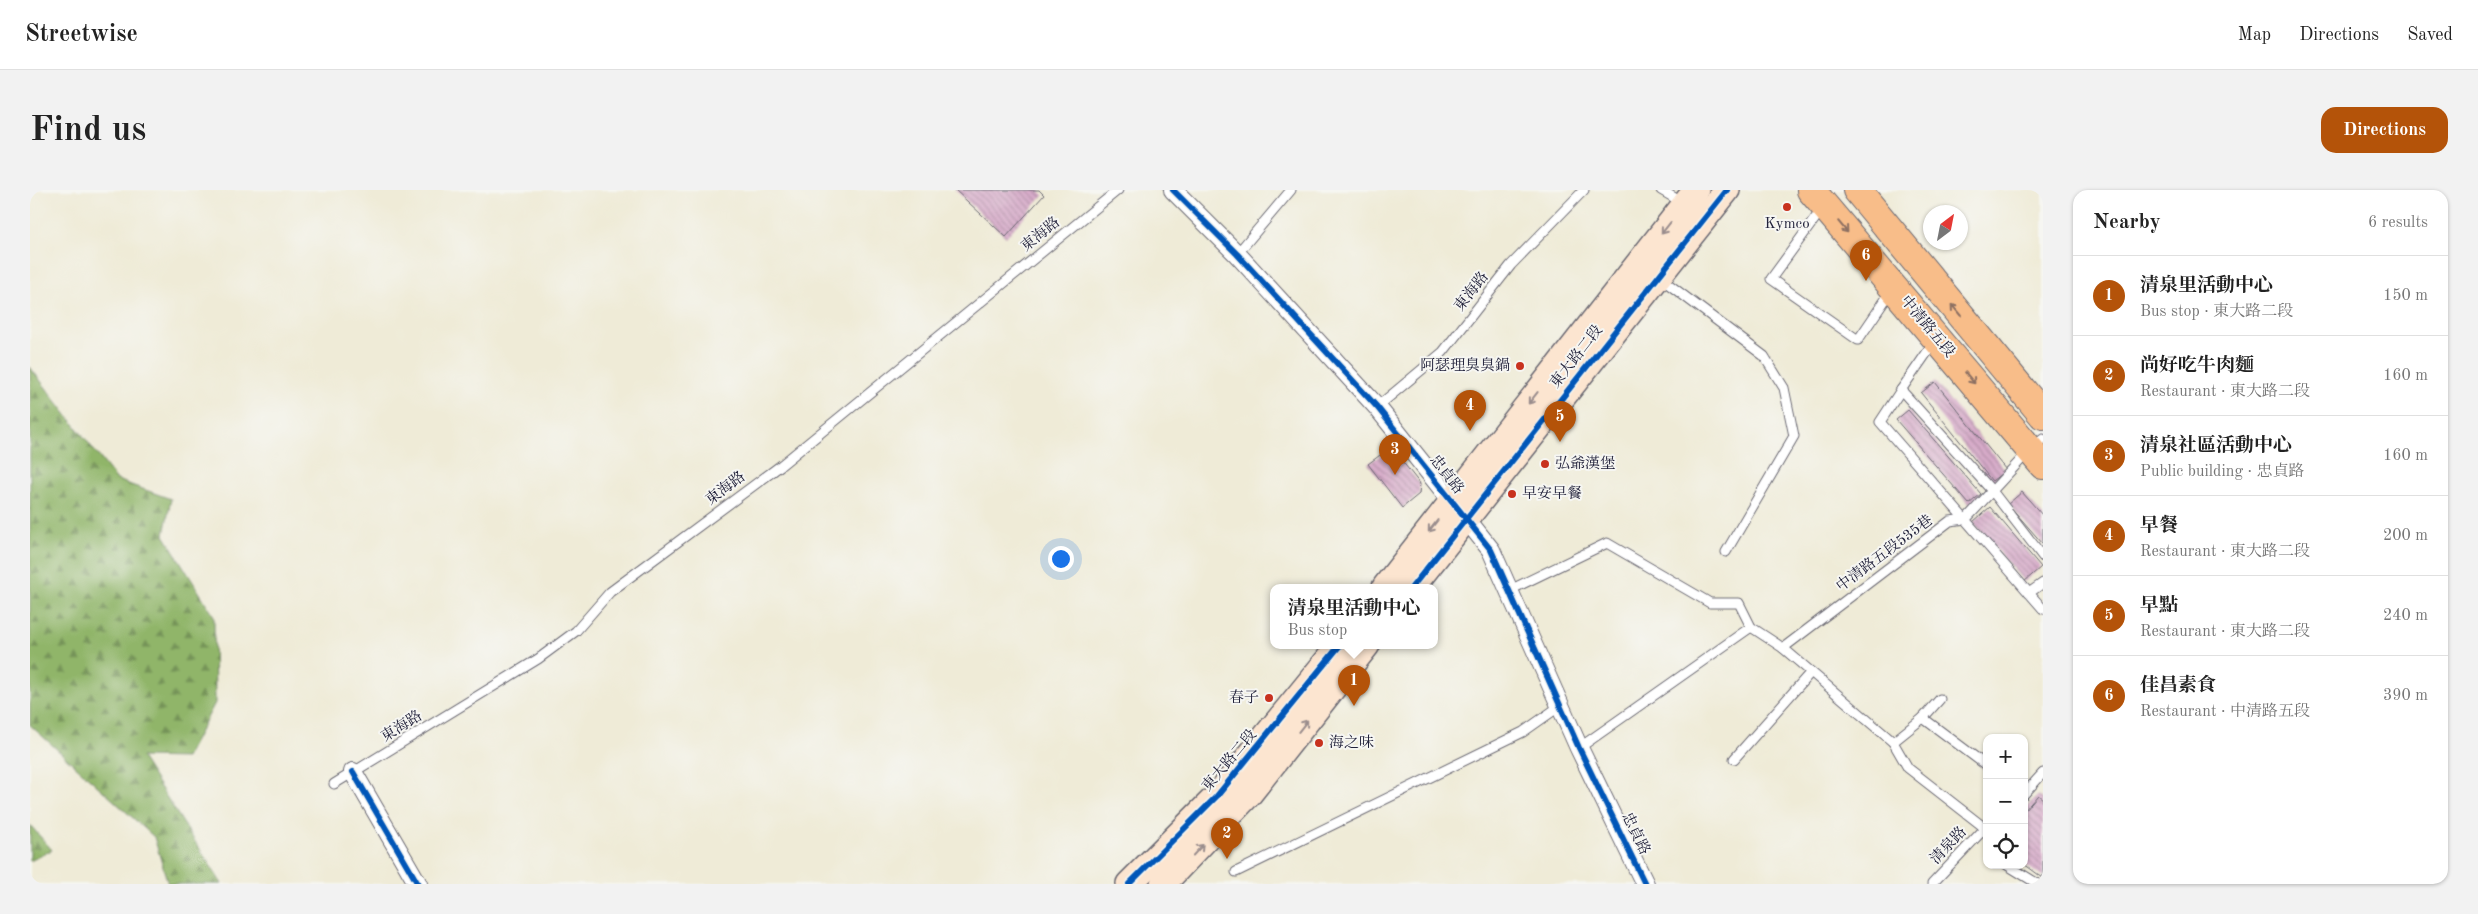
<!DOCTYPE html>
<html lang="en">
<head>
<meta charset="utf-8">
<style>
  :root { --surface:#fff; --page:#f2f2f2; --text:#222; --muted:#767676; --line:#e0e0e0; --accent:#b45309 }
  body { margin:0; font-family:"Old Standard TT","Noto Serif TC",serif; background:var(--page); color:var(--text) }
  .controls { position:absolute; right:15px; bottom:15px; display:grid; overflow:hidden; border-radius:10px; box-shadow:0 1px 4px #0004 }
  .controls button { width:45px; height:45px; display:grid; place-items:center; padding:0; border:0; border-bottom:1px solid var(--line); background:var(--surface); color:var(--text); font:25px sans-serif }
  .compass { position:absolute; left:1893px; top:15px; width:45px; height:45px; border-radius:50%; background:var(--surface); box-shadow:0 1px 4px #0004; rotate:32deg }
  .you { position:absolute; left:1030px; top:368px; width:18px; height:18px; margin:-12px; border:4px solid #fff; border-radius:50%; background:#1a73e8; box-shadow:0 0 0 8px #1a73e833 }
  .badge { display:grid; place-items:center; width:32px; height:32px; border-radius:50%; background:var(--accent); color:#fff; font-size:16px; font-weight:700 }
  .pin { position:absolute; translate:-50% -41px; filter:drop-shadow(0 1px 2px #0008) }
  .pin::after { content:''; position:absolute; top:26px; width:18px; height:15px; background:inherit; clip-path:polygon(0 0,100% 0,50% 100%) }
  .popup { position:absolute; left:1240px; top:394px; width:168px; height:65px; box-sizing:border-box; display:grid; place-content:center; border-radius:10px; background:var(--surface); filter:drop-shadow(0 1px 4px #0005); font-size:16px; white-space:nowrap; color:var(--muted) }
  .popup b { font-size:19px; color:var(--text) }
  .popup::after { content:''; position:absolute; left:50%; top:100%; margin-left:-10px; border:10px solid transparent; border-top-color:var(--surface) }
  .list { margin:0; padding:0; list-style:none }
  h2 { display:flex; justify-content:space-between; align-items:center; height:65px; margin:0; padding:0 20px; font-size:21px }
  h2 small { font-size:16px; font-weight:400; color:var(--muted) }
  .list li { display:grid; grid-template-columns:32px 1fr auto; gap:15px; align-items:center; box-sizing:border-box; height:80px; padding:0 20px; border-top:1px solid var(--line) }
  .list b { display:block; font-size:19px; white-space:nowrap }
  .list p { margin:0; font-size:16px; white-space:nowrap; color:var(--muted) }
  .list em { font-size:16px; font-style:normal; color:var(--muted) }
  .icon { flex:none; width:28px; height:28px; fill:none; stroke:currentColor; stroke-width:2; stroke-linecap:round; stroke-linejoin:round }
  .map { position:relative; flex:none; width:2013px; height:694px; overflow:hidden; border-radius:15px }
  header { display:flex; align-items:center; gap:30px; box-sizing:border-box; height:70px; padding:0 25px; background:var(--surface); border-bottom:1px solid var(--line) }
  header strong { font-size:24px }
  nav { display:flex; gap:28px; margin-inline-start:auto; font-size:18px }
  .intro { display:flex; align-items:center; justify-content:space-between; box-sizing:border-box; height:120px; padding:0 30px }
  h1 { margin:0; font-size:35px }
  .button { padding:12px 22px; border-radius:15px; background:var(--accent); color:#fff; font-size:18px; font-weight:700 }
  main { display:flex; gap:30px; padding:0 30px }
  aside { flex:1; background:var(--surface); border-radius:15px; box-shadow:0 1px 4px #0004 }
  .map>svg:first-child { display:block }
</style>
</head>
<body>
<header>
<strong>Streetwise</strong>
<nav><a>Map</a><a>Directions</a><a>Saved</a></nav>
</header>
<div class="intro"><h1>Find us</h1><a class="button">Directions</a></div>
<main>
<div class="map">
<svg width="2013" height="694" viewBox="0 0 2013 694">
  <defs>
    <pattern id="forest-firs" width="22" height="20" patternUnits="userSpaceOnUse" patternTransform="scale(1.25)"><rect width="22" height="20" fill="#90b569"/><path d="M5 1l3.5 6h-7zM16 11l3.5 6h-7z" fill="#759358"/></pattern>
    <pattern id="building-back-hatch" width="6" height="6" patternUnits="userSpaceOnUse" patternTransform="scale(1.25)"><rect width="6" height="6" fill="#d7abc9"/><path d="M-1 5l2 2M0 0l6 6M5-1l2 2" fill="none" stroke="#ae8ba4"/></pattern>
  </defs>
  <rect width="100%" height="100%" fill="#f6f6f2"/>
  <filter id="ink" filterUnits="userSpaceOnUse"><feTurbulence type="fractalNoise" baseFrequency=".02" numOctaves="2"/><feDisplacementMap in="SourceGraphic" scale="10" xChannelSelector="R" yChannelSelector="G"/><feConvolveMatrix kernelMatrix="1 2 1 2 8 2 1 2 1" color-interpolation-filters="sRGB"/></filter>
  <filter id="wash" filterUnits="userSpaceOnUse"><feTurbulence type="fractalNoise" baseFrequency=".0096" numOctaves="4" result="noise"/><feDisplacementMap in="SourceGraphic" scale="20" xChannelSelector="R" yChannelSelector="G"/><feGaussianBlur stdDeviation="1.12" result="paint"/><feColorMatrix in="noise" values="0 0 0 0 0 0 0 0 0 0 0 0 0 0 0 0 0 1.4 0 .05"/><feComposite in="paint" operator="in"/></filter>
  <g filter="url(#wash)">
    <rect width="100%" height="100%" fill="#efebd7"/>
    <!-- forest -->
    <g fill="url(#forest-firs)" stroke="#596c52">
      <path d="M0,177L87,290L141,309L134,345L184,426L185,513L156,568L111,567L192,694H138L124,647L0,535Z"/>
      <path d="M0,635L22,660L0,671Z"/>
    </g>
    <g id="blocks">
      <!-- building -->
      <g fill="url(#building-back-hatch)">
        <path d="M925,0H1009L1014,5L976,47Z"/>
        <path d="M1905,192L1976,280L1962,291L1891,203Z"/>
        <path d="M1878,220L1951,304L1939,314L1866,230Z"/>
        <path d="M1361,257L1390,294L1389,304L1372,318L1338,274Z"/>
        <path d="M1992,302L2013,326V354L1978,314Z"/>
        <path d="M1960,317L2011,377L1994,392L1943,332Z"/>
        <path d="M2008,605L2013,609V688L1994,674V621Z"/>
      </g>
    </g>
  </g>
  <g filter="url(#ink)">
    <use href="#blocks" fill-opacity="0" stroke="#6a6872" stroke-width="1"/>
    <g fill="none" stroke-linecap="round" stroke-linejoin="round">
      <!-- lane casing -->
      <g stroke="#6a6872" stroke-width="11">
        <g id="lane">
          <path d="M1631,0L1655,14"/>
          <path d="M1792,19L1741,89L1828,150L1862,100"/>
          <path d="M1207,64L1261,0"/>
          <path d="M1629,87L1734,166L1754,198L1764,246L1696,362"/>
          <path d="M1905,151L1871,200L1963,302L2013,367"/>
          <path d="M1871,200L1850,232L2013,419"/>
          <path d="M1347,217L1413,162L1481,75L1554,0"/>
          <path d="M1480,400L1577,353L1680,413H1709L1721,437L1753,458L1863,552L1878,578L1955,638L1957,642"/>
          <path d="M1999,403L2013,393"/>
          <path d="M1753,458L1920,331L1936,329L2000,260L2013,249"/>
          <path d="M1893,528L1957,576"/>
          <path d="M1863,552L1893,528L1910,509"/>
          <path d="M1549,558L1721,437"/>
          <path d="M1704,569L1781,482"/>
          <path d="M304,594L508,469L546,441L580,402L750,276L1088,0"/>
          <path d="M1994,604L2013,583"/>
          <path d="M1977,675L2008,694"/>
          <path d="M1206,682L1493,542L1530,516"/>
          <path d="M1902,694L1957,636"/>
        </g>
      </g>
      <!-- street casing -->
      <g stroke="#6a6872" stroke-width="20">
        <g id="street">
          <path d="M1143,0L1207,64L1347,217L1461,360L1549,558L1615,694"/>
          <path d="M323,582L388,694"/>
        </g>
      </g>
      <!-- secondary casing -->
      <g stroke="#6a6872" stroke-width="28">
        <g id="secondary">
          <path d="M1355,397L1666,0"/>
          <path d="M1382,397L1697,0"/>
          <path d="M1099,694L1187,606L1310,455"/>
          <path d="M1133,694L1220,603L1337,455"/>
        </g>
      </g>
      <!-- primary casing -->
      <g stroke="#6a6872" stroke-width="30">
        <g id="primary">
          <path d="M1781,0L2013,275"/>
          <path d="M1827,0L2013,225"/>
        </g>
      </g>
      <!-- lane -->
      <use href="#lane" stroke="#fff" stroke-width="9"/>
      <!-- street -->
      <use href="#street" stroke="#fff" stroke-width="18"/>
      <!-- secondary -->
      <use href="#secondary" stroke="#fce5d0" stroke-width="25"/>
      <!-- primary -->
      <use href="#primary" stroke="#f8bd89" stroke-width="28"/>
      <!-- cycleway casing -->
      <g stroke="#f6f6f2" stroke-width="9">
        <g id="cycleway">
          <path d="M1143,0L1207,64L1347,217L1461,360L1549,558L1615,694"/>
          <path d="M1382,397L1697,0"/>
          <path d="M323,582L388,694"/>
          <path d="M1099,694L1187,606L1310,455"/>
        </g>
      </g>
      <!-- cycleway -->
      <use href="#cycleway" stroke="#0057b8" stroke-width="6"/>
    </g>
    <!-- one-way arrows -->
    <defs><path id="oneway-shaft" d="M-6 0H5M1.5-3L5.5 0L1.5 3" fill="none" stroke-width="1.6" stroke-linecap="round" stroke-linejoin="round" transform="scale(1.25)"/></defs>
    <g stroke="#8d7062">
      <use href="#oneway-shaft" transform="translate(1813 37) rotate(50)"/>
      <use href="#oneway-shaft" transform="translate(1926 120) rotate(-130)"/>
      <use href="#oneway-shaft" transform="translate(1940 188) rotate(50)"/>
    </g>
    <g stroke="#9a8d8d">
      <use href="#oneway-shaft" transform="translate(1636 38) rotate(128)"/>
      <use href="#oneway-shaft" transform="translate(1503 208) rotate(128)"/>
      <use href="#oneway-shaft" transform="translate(1403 336) rotate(128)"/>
      <use href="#oneway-shaft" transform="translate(1273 536) rotate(-52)"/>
      <use href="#oneway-shaft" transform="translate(1168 660) rotate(-47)"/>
    </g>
  </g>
  <!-- markers -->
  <g fill="#c8321e" stroke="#f6f6f2" stroke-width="2">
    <circle cx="1757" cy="17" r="5"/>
    <circle cx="1490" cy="176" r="5"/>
    <circle cx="1515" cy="274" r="5"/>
    <circle cx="1482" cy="304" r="5"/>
    <circle cx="1239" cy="508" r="5"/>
    <circle cx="1289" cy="553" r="5"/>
  </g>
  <g text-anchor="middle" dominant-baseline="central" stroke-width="4" stroke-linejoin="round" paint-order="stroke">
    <!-- poi labels -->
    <g font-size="15" fill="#22223b" stroke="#f6f6f2" text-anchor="start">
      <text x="1757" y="34" text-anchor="middle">Kymco</text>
      <text x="1480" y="176" text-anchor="end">阿瑟理臭臭鍋</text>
      <text x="1525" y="274">弘爺漢堡</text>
      <text x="1492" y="304">早安早餐</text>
      <text x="1229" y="508" text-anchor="end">春子</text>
      <text x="1299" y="553">海之味</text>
    </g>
    <!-- street labels -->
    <g font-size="15" fill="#22223b" stroke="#f6f6f2">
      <text transform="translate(1011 45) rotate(-39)">東海路</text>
      <text transform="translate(1442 102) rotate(-52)">東海路</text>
      <text transform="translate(1897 137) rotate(50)">中清路五段</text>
      <text transform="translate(1547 167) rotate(-52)">東大路二段</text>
      <text transform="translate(1416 285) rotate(52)">忠貞路</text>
      <text transform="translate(696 299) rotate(-37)">東海路</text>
      <text transform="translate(1855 364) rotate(-37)">中清路五段535巷</text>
      <text transform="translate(372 537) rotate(-32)">東海路</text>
      <text transform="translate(1200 571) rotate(-50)">東大路二段</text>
      <text transform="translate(1605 644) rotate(64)">忠貞路</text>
      <text transform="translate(1919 656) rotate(-47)">清泉路</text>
    </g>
  </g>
</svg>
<div class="controls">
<button>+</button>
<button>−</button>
<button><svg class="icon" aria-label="locate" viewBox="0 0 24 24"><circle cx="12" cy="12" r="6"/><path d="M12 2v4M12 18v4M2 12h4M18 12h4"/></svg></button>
</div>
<svg class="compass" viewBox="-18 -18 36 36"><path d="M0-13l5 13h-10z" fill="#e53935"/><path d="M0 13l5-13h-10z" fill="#767676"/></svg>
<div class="you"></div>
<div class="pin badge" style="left:1324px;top:516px">1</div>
<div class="popup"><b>清泉里活動中心</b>Bus stop</div>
<div class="pin badge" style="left:1197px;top:669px">2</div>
<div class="pin badge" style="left:1365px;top:285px">3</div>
<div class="pin badge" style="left:1440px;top:241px">4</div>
<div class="pin badge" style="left:1530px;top:252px">5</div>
<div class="pin badge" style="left:1836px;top:91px">6</div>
</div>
<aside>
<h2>Nearby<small>6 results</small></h2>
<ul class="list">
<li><span class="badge">1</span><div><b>清泉里活動中心</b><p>Bus stop · 東大路二段</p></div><em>150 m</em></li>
<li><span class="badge">2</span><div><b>尚好吃牛肉麵</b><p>Restaurant · 東大路二段</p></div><em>160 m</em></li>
<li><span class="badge">3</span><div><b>清泉社區活動中心</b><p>Public building · 忠貞路</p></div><em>160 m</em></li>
<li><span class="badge">4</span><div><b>早餐</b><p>Restaurant · 東大路二段</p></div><em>200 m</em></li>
<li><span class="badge">5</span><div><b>早點</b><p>Restaurant · 東大路二段</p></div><em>240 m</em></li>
<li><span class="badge">6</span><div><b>佳昌素食</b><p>Restaurant · 中清路五段</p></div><em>390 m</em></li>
</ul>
</aside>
</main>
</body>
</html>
